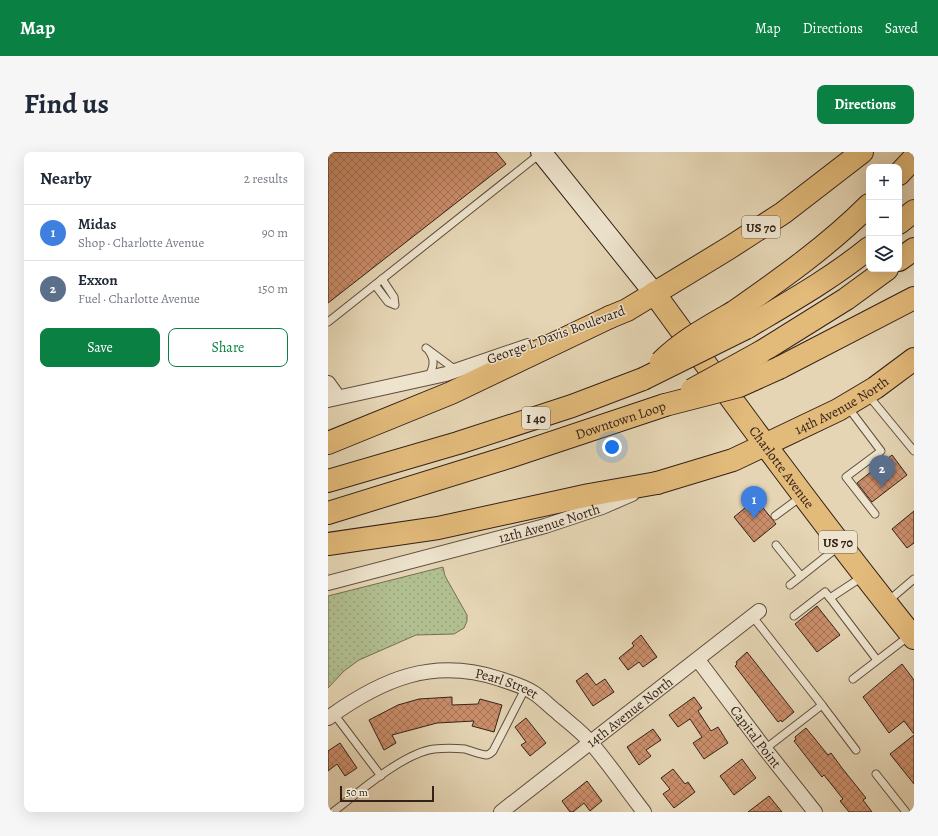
<!DOCTYPE html>
<html lang="en">
<head>
<meta charset="utf-8">
<style>
  :root { --surface:#fff; --page:#f6f6f7; --text:#1f2937; --muted:#747a83; --line:#e0e1e3; --accent:#0b8043 }
  body { margin:0; font-family:Alegreya,serif; background:var(--page); color:var(--text) }
  .controls { position:absolute; right:12px; top:12px; display:grid; overflow:hidden; border-radius:8px; box-shadow:0 4px 16px #0002 }
  .controls button { width:36px; height:36px; display:grid; place-items:center; padding:0; border:0; border-bottom:1px solid var(--line); background:var(--surface); color:var(--text); font:20px sans-serif }
  .scale { position:absolute; left:12px; bottom:10px; width:94px; box-sizing:border-box; padding-left:4px; border:2px solid #342118; border-top:0; font-size:11px; line-height:14px; white-space:nowrap; color:#342118; -webkit-text-stroke:3px #eee4ce; paint-order:stroke }
  .you { position:absolute; left:284px; top:295px; width:14px; height:14px; margin:-10px; border:3px solid #fff; border-radius:50%; background:#1a73e8; box-shadow:0 0 0 6px #1a73e833 }
  .badge { display:grid; place-items:center; width:26px; height:26px; border-radius:50%; background:var(--accent); color:#fff; font-size:13px; font-weight:700 }
  .pin { position:absolute; translate:-50% -33px; filter:drop-shadow(0 1px 2px #0008) }
  .pin::after { content:''; position:absolute; top:21px; width:14px; height:12px; background:inherit; clip-path:polygon(0 0,100% 0,50% 100%) }
  .list { margin:0; padding:0; list-style:none }
  h2 { display:flex; justify-content:space-between; align-items:center; height:52px; margin:0; padding:0 16px; font-size:17px }
  h2 small { font-size:13px; font-weight:400; color:var(--muted) }
  .list li { display:grid; grid-template-columns:26px 1fr auto; gap:12px; align-items:center; box-sizing:border-box; height:56px; padding:0 16px; border-top:1px solid var(--line) }
  .list b { display:block; font-size:15px; white-space:nowrap }
  .list p { margin:0; font-size:13px; white-space:nowrap; color:var(--muted) }
  .list em { font-size:13px; font-style:normal; color:var(--muted) }
  .actions { display:flex; gap:8px; padding:12px 16px }
  .actions a { flex:1; padding:9px 0; border:1px solid var(--accent); border-radius:8px; text-align:center; font-size:14px; color:var(--accent) }
  .actions .main { background:var(--accent); color:#fff }
  .icon { flex:none; width:22px; height:22px; fill:none; stroke:currentColor; stroke-width:2; stroke-linecap:round; stroke-linejoin:round }
  .map { position:relative; flex:none; width:586px; height:660px; overflow:hidden; border-radius:8px }
  header { display:flex; align-items:center; gap:24px; box-sizing:border-box; height:56px; padding:0 20px; background:var(--accent); color:#fff }
  header strong { font-size:19px }
  nav { display:flex; gap:22px; margin-inline-start:auto; font-size:14px }
  .intro { display:flex; align-items:center; justify-content:space-between; box-sizing:border-box; height:96px; padding:0 24px }
  h1 { margin:0; font-size:28px }
  .button { padding:10px 18px; border-radius:8px; background:var(--accent); color:#fff; font-size:14px; font-weight:700 }
  main { display:flex; gap:24px; padding:0 24px }
  aside { flex:1; background:var(--surface); border-radius:8px; box-shadow:0 4px 16px #0002 }
  .map>svg:first-child { display:block }
</style>
</head>
<body>
<header>
<strong>Map</strong>
<nav><a>Map</a><a>Directions</a><a>Saved</a></nav>
</header>
<div class="intro"><h1>Find us</h1><a class="button">Directions</a></div>
<main>
<aside>
<h2>Nearby<small>2 results</small></h2>
<ul class="list">
<li><span class="badge" style="background:#3f7fe0">1</span><div><b>Midas</b><p>Shop · Charlotte Avenue</p></div><em>90 m</em></li>
<li><span class="badge" style="background:#5c6f8a">2</span><div><b>Exxon</b><p>Fuel · Charlotte Avenue</p></div><em>150 m</em></li>
</ul>
<div class="actions"><a class="main">Save</a><a>Share</a></div>
</aside>
<div class="map">
<svg width="586" height="660" viewBox="0 0 586 660">
  <defs>
    <pattern id="green-dots" width="8" height="8" patternUnits="userSpaceOnUse"><rect width="8" height="8" fill="#b1be90"/><path d="M2 2h.1M6 6h.1" fill="none" stroke="#99a37b" stroke-width="1.8" stroke-linecap="round"/></pattern>
    <pattern id="building-cross-hatch" width="8" height="8" patternUnits="userSpaceOnUse"><rect width="8" height="8" fill="#cb8e6b"/><path d="M0 0l8 8M0 8l8-8" fill="none" stroke="#a67457"/></pattern>
  </defs>
  <rect width="100%" height="100%" fill="#e5d5b4"/>
  <filter id="stains"><feTurbulence type="fractalNoise" baseFrequency=".005" numOctaves="4"/><feColorMatrix values="0 0 0 0 .2 0 0 0 0 .09 0 0 0 0 .02 0 0 0 .5 -.17"/></filter>
  <radialGradient id="worn" r=".72"><stop offset=".6" stop-color="#630" stop-opacity="0"/><stop offset="1" stop-color="#630" stop-opacity=".3"/></radialGradient>
  <!-- green -->
  <path fill="url(#green-dots)" stroke="#727054" d="M115,415L117,424L139,463V469L136,476L126,482L88,483L31,508L16,519L0,536V444Z"/>
  <!-- building -->
  <g fill="url(#building-cross-hatch)" stroke="#342118">
    <path d="M0,0H168L178,12L0,151Z"/>
    <path d="M564,303L579,323L544,350L529,331Z"/>
    <path d="M428,347L448,372L426,390L406,365Z"/>
    <path d="M586,359V391L579,396L564,377Z"/>
    <path d="M489,454L512,483L489,500L467,472Z"/>
    <path d="M313,483L329,505L315,515L311,510L300,518L291,506L306,494L304,491Z"/>
    <path d="M419,500L466,560L454,570L453,568L450,570L407,514L409,512L408,510Z"/>
    <path d="M574,512L586,528V582L576,569L561,581L535,545Z"/>
    <path d="M259,521L268,533L277,527L286,540L265,554L248,529Z"/>
    <path d="M124,545V553L150,552L152,547L174,553L166,580L144,574L146,569L109,571L64,583L68,591L56,598L41,568L70,553L91,547Z"/>
    <path d="M366,545L374,556L370,559L383,579L390,575L400,591L376,607L365,591L374,585L362,567L350,575L341,563Z"/>
    <path d="M198,566L218,591L202,604L193,593L198,590L187,575Z"/>
    <path d="M478,576L500,603L503,601L514,616L538,646L535,648L544,660H521L512,649L515,647L496,623L494,625L466,589L468,587L467,585Z"/>
    <path d="M325,577L333,588L318,598L323,604L311,613L299,595Z"/>
    <path d="M586,583V632L562,602Z"/>
    <path d="M12,591L29,616L17,624L9,612L0,619V599Z"/>
    <path d="M414,607L428,626L406,643L392,624Z"/>
    <path d="M345,617L357,632L360,630L367,640L346,656L335,642L342,637L333,626Z"/>
    <path d="M259,629L274,649L262,659L256,651L245,660H242L234,649Z"/>
    <path d="M441,644L454,660H420Z"/>
  </g>
  <g fill="none" stroke-linecap="round" stroke-linejoin="round">
    <!-- service casing -->
    <g stroke="#604e3f" stroke-width="9">
      <g id="service">
        <path d="M47,133L60,150L67,153L66,145L54,127"/>
        <path d="M0,170L213,1"/>
        <path d="M98,196L129,219"/>
        <path d="M100,226C105,216 108,209 101,199"/>
        <path d="M540,243L586,299"/>
        <path d="M519,254L553,299L518,325L547,362"/>
        <path d="M447,364L474,344"/>
        <path d="M448,393L473,424"/>
        <path d="M534,425L502,446L549,508"/>
        <path d="M462,433L510,395"/>
        <path d="M559,450L586,427"/>
        <path d="M466,464L497,440L502,446"/>
        <path d="M425,465L494,553L437,597"/>
        <path d="M525,527L581,484"/>
        <path d="M494,553L528,598"/>
        <path d="M6,562L53,624"/>
        <path d="M548,622L578,660"/>
        <path d="M5,660C30,641 75,601 106,597C116,596 126,596 137,597C143,599 151,602 158,603C161,603 163,601 165,599L197,537"/>
      </g>
    </g>
    <!-- minor casing -->
    <g stroke="#604e3f" stroke-width="16">
      <g id="minor">
        <path d="M0,231L10,245"/>
        <path d="M0,248L118,222L200,194"/>
        <path id="s1" d="M0,431L217,374L274,355L304,342"/>
        <path id="s2" d="M370,508L437,597L487,660"/>
        <path id="s3" d="M0,566C54,527 105,505 172,527C183,531 196,534 206,541C214,546 221,554 229,560C240,570 253,579 263,591C282,613 298,637 316,660"/>
        <path id="s4" d="M173,660L431,459"/>
      </g>
    </g>
    <!-- secondary casing -->
    <g stroke="#342118" stroke-width="22">
      <path id="secondary" d="M213,0L326,141"/>
    </g>
    <!-- primary casing -->
    <g stroke="#342118" stroke-width="24">
      <g id="primary">
        <path id="s5" d="M326,141C411,258 496,374 586,486"/>
        <path d="M282,165L299,158L401,96L455,61L534,0"/>
        <path id="s6" d="M329,331L405,308L510,258L547,236L586,207"/>
      </g>
    </g>
    <!-- motorway casing -->
    <g stroke="#342118" stroke-width="24">
      <g id="motorway">
        <path d="M571,22L586,6"/>
        <path d="M571,71L586,59"/>
        <path d="M571,108L586,97"/>
        <path d="M406,160C453,127 500,94 541,53"/>
        <path d="M418,176C460,151 503,127 541,96"/>
        <path d="M433,200L518,147L559,117"/>
        <path d="M451,216L586,146"/>
        <path d="M0,291L123,241L282,165"/>
        <path d="M0,329L130,291L244,254L315,227"/>
        <path id="s7" d="M0,361L181,305L337,253"/>
        <path d="M0,392L110,376L261,343L329,331"/>
      </g>
    </g>
    <!-- service -->
    <use href="#service" stroke="#eee4ce" stroke-width="7"/>
    <!-- minor -->
    <use href="#minor" stroke="#eee4ce" stroke-width="14"/>
    <!-- secondary -->
    <use href="#secondary" stroke="#eee4ce" stroke-width="20"/>
    <!-- primary -->
    <use href="#primary" stroke="#e2ba7a" stroke-width="22"/>
    <!-- motorway -->
    <use href="#motorway" stroke="#e2ba7a" stroke-width="22"/>
    <!-- motorway-bridge casing -->
    <g stroke="#342118" stroke-width="24" stroke-linecap="butt">
      <g id="motorway-bridge">
        <path d="M333,210C354,189 380,175 406,160"/>
        <path d="M315,227L418,176"/>
        <path d="M364,238L433,200"/>
        <path d="M337,253L411,234L451,216"/>
      </g>
    </g>
    <!-- motorway-bridge -->
    <use href="#motorway-bridge" stroke="#e2ba7a" stroke-width="22"/>
  </g>
  <g text-anchor="middle" dominant-baseline="central" stroke-width="3" stroke-linejoin="round" paint-order="stroke">
    <!-- shield labels -->
    <g fill="#eee4ce" stroke="#6c5c4f" stroke-width="1">
      <rect x="414" y="64" width="38" height="22" rx="3"/>
      <rect x="194" y="255" width="28" height="22" rx="3"/>
      <rect x="491" y="379" width="38" height="22" rx="3"/>
    </g>
    <g font-size="13" font-weight="bold" fill="#342118">
      <text x="433" y="75">US 70</text>
      <text x="208" y="266">I 40</text>
      <text x="510" y="390">US 70</text>
    </g>
    <!-- street labels -->
    <g font-size="14" fill="#342118" stroke="#eee4ce">
      <text transform="translate(228 183) rotate(-20)">George L Davis Boulevard</text>
      <text stroke="none"><textPath href="#s6" startOffset="201">14th Avenue North</textPath></text>
      <text stroke="none"><textPath href="#s7" startOffset="307">Downtown Loop</textPath></text>
      <text stroke="none"><textPath href="#s5" startOffset="216">Charlotte Avenue</textPath></text>
      <text stroke="none"><textPath href="#s1" startOffset="229">12th Avenue North</textPath></text>
      <text stroke="none"><textPath href="#s3" startOffset="192">Pearl Street</textPath></text>
      <text stroke="none"><textPath href="#s4" startOffset="163">14th Avenue North</textPath></text>
      <text stroke="none"><textPath href="#s2" startOffset="96">Capital Point</textPath></text>
    </g>
  </g>
  <rect width="100%" height="100%" filter="url(#stains)"/>
  <rect width="100%" height="100%" fill="url(#worn)"/>
</svg>
<div class="controls">
<button>+</button>
<button>−</button>
<button><svg class="icon" aria-label="layers" viewBox="0 0 24 24"><path d="M12 4l9 5-9 5-9-5zM3 14l9 5 9-5"/></svg></button>
</div>
<div class="scale">50 m</div>
<div class="you"></div>
<div class="pin badge" style="left:426px;top:367px;background:#3f7fe0">1</div>
<div class="pin badge" style="left:554px;top:336px;background:#5c6f8a">2</div>
</div>
</main>
</body>
</html>
